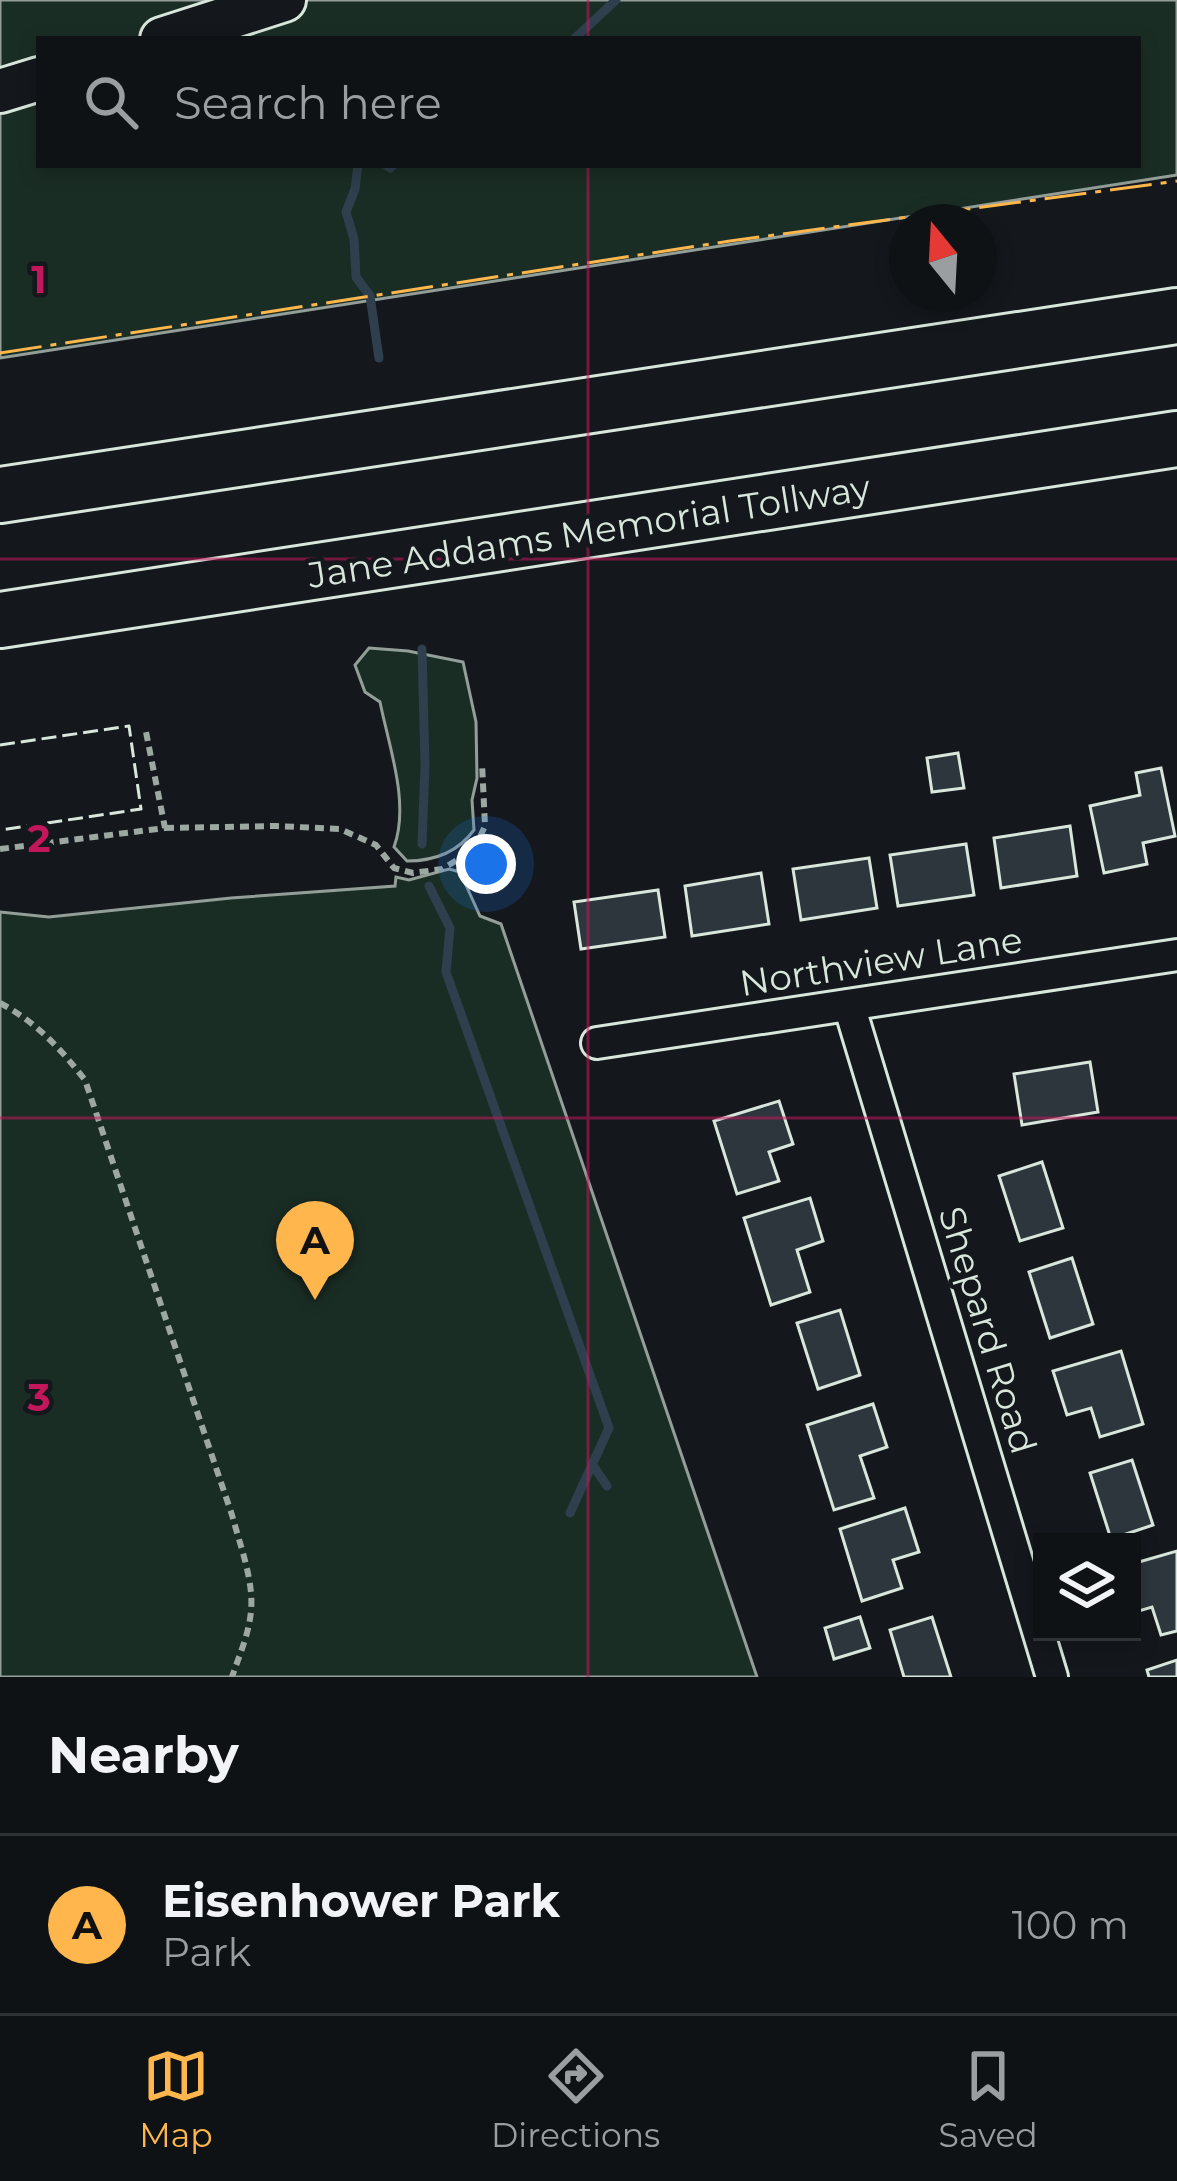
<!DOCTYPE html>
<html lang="en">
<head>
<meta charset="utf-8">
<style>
  :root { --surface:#0f1215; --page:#181b1e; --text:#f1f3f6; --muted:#9b9ea0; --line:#2f3234; --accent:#ffb74d }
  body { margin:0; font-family:Montserrat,sans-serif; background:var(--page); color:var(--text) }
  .controls { position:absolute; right:36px; bottom:36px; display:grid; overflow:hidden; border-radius:0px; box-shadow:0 6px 18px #0003 }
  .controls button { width:108px; height:108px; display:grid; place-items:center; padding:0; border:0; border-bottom:3px solid var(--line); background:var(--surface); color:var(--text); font:60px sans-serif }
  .compass { position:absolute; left:889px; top:204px; width:108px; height:108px; border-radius:50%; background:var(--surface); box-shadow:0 6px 18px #0003; rotate:342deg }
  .you { position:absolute; left:486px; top:864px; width:42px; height:42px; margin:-30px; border:9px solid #fff; border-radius:50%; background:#1a73e8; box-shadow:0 0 0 18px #1a73e833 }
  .badge { display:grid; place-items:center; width:78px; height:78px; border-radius:50%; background:var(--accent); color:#111; font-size:39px; font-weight:700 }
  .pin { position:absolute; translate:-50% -99px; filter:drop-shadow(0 3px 6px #0008) }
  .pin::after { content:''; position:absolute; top:63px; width:42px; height:36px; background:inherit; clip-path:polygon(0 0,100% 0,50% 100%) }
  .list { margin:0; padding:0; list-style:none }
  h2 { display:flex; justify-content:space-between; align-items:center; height:156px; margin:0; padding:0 48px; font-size:51px }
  h2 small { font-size:39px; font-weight:400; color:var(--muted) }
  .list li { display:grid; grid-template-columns:78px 1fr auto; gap:36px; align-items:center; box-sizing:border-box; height:180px; padding:0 48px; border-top:3px solid var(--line) }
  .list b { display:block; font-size:45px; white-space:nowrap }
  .list p { margin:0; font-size:39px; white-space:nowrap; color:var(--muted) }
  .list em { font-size:39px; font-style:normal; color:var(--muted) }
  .icon { flex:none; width:66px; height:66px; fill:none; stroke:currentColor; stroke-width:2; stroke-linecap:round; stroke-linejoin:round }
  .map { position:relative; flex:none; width:1177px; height:1677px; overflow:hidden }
  .search { position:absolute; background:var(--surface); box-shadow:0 6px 18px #0003; left:36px; right:36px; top:36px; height:132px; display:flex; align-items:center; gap:30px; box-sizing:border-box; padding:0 42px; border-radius:0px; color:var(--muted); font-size:45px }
  .sheet { height:336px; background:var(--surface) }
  nav { display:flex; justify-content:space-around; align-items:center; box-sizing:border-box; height:168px; border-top:3px solid var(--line); background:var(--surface); font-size:33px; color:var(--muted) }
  nav a { display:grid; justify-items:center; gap:6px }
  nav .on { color:var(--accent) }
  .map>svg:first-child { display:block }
</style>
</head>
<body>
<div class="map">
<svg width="1177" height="1677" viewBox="0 0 1177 1677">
  <rect width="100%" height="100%" fill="#14181c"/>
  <!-- green -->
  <g fill="#1a2d24" stroke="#939e99" stroke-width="3" fill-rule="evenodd">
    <path d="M0,0H1177V175L0,358ZM39,39H1138V165H39Z"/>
    <path d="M369,648L408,651L463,662L476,722L477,778L472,800L474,830C458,852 434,861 407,861L394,847C410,803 389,747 380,702L365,692L355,665Z"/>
    <path d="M449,869L460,872L480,916L501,924L757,1677H0V912L49,917L231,898L395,886L396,877L409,880Z"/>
  </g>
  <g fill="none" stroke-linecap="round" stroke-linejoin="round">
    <!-- stream -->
    <g stroke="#2f3f4d" stroke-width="9">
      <path d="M574,39L616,0"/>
      <path d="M358,165L355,189L346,212L354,239L356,277L370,296L379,358"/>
      <path d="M386,165L390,168L393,165"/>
      <path d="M422,649L425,765L422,844"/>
      <path d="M429,886L450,928L446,972L609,1428L570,1513"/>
      <path d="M592,1464L607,1486"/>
    </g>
  </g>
  <!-- building -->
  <g fill="#2c363c" stroke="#d8e6dc" stroke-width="3">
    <path d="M958,753L964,788L932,792L927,758Z"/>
    <path d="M1161,768L1175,836L1143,843L1147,864L1104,873L1090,806L1140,795L1136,773Z"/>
    <path d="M1070,826L1077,876L1001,888L994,838Z"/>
    <path d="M966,844L974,895L898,906L890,855Z"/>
    <path d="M869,858L877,908L801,920L793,869Z"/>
    <path d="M761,873L769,924L692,936L685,886Z"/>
    <path d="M658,890L665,937L581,949L574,902Z"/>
    <path d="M1090,1062L1098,1112L1022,1125L1014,1074Z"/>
    <path d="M779,1101L793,1144L769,1152L779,1181L737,1194L714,1121Z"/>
    <path d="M1042,1162L1063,1228L1020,1241L999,1176Z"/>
    <path d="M810,1198L823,1241L797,1250L810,1292L771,1305L744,1218Z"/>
    <path d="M1072,1258L1093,1324L1050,1338L1029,1272Z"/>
    <path d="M840,1310L860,1375L818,1389L797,1323Z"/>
    <path d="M1121,1351L1143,1424L1100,1437L1091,1408L1067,1415L1053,1371Z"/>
    <path d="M873,1404L887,1447L860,1456L874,1498L834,1510L807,1425Z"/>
    <path d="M1132,1460L1153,1525L1111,1539L1090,1473Z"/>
    <path d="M905,1508L919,1552L893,1560L902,1588L862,1601L840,1529Z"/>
    <path d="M1177,1551V1631L1161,1635L1152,1607L1132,1613V1564Z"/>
    <path d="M860,1617L870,1648L834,1659L825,1628Z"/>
    <path d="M932,1617L951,1677H904L890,1630Z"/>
    <path d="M1177,1660V1677H1149L1147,1670Z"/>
  </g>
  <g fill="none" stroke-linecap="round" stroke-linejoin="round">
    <!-- street casing -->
    <g stroke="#d8e6dc" stroke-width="36">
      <g id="street">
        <path d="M849,1005L1052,1677"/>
        <path d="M597,1043L1177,955"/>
      </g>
    </g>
    <!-- secondary casing -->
    <g stroke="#d8e6dc" stroke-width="48">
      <g id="secondary">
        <path d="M162,39L284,0"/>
        <path d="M0,91L39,79"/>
      </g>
    </g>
    <!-- highway casing -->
    <g stroke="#d8e6dc" stroke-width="60">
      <g id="highway">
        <path d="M0,495L1177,316"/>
        <path d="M0,620L1177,439"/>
      </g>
    </g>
    <!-- path -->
    <g stroke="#9da8a2" stroke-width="6" stroke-dasharray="9 6" stroke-linecap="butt">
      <path d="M165,828L276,826L340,829L376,845L394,868L413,873L442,869L474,850L485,826L482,763"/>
      <path d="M0,849L165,828L146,732"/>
      <path d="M0,1003C36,1022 60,1048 85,1080L232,1515C240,1545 254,1581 251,1611C249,1634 239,1656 232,1677"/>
    </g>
    <!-- street -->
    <use href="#street" stroke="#14181c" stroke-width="30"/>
    <!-- secondary -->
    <use href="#secondary" stroke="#14181c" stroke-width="42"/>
    <!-- highway -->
    <use href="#highway" stroke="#14181c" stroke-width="54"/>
    <!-- fence -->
    <path stroke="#d8e6dc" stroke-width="3" stroke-dasharray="15 6" stroke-linecap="butt" d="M0,745L129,726L141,809L0,830"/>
    <!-- power -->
    <path stroke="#ffb74d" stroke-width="3" stroke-dasharray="42 9 6 9" stroke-linecap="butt" d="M0,353L730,241L1177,181"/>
  </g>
  <!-- grid -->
  <path fill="none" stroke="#c2185b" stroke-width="3" stroke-opacity="0.55" d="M588,0V39M588,165V1677M0,559H1177M0,1118H1177"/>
  <g text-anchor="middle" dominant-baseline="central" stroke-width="9" stroke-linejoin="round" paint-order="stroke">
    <!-- street labels -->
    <g font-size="36" fill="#d8e6dc" stroke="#14181c">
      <text transform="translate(589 531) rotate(-9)">Jane Addams Memorial Tollway</text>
      <text transform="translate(881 961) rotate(-9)">Northview Lane</text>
      <text transform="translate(988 1330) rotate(73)">Shepard Road</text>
    </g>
  </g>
  <g font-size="39" text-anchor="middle" font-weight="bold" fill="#c2185b" stroke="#14181c" stroke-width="9" stroke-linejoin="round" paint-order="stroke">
    <text x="39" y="293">1</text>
    <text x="39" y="852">2</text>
    <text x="39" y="1411">3</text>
  </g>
</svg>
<div class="controls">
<button><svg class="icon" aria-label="layers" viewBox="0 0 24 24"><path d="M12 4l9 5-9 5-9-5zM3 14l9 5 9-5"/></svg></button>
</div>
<svg class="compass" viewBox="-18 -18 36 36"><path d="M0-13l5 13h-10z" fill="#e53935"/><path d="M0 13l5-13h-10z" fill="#9b9ea0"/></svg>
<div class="you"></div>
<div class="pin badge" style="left:315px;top:1300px">A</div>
<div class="search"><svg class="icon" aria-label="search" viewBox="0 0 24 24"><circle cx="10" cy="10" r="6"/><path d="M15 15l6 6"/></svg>Search here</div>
</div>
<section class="sheet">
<h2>Nearby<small></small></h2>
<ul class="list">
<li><span class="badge">A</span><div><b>Eisenhower Park</b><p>Park</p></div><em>100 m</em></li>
</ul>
</section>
<nav>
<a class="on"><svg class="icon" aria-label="map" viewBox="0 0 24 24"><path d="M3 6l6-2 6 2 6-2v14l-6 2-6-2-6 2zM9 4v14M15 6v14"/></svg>Map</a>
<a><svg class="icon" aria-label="directions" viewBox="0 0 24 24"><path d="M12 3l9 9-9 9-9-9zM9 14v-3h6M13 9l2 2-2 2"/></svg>Directions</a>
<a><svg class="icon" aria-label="saved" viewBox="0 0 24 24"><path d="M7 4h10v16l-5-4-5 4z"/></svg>Saved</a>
</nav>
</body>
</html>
